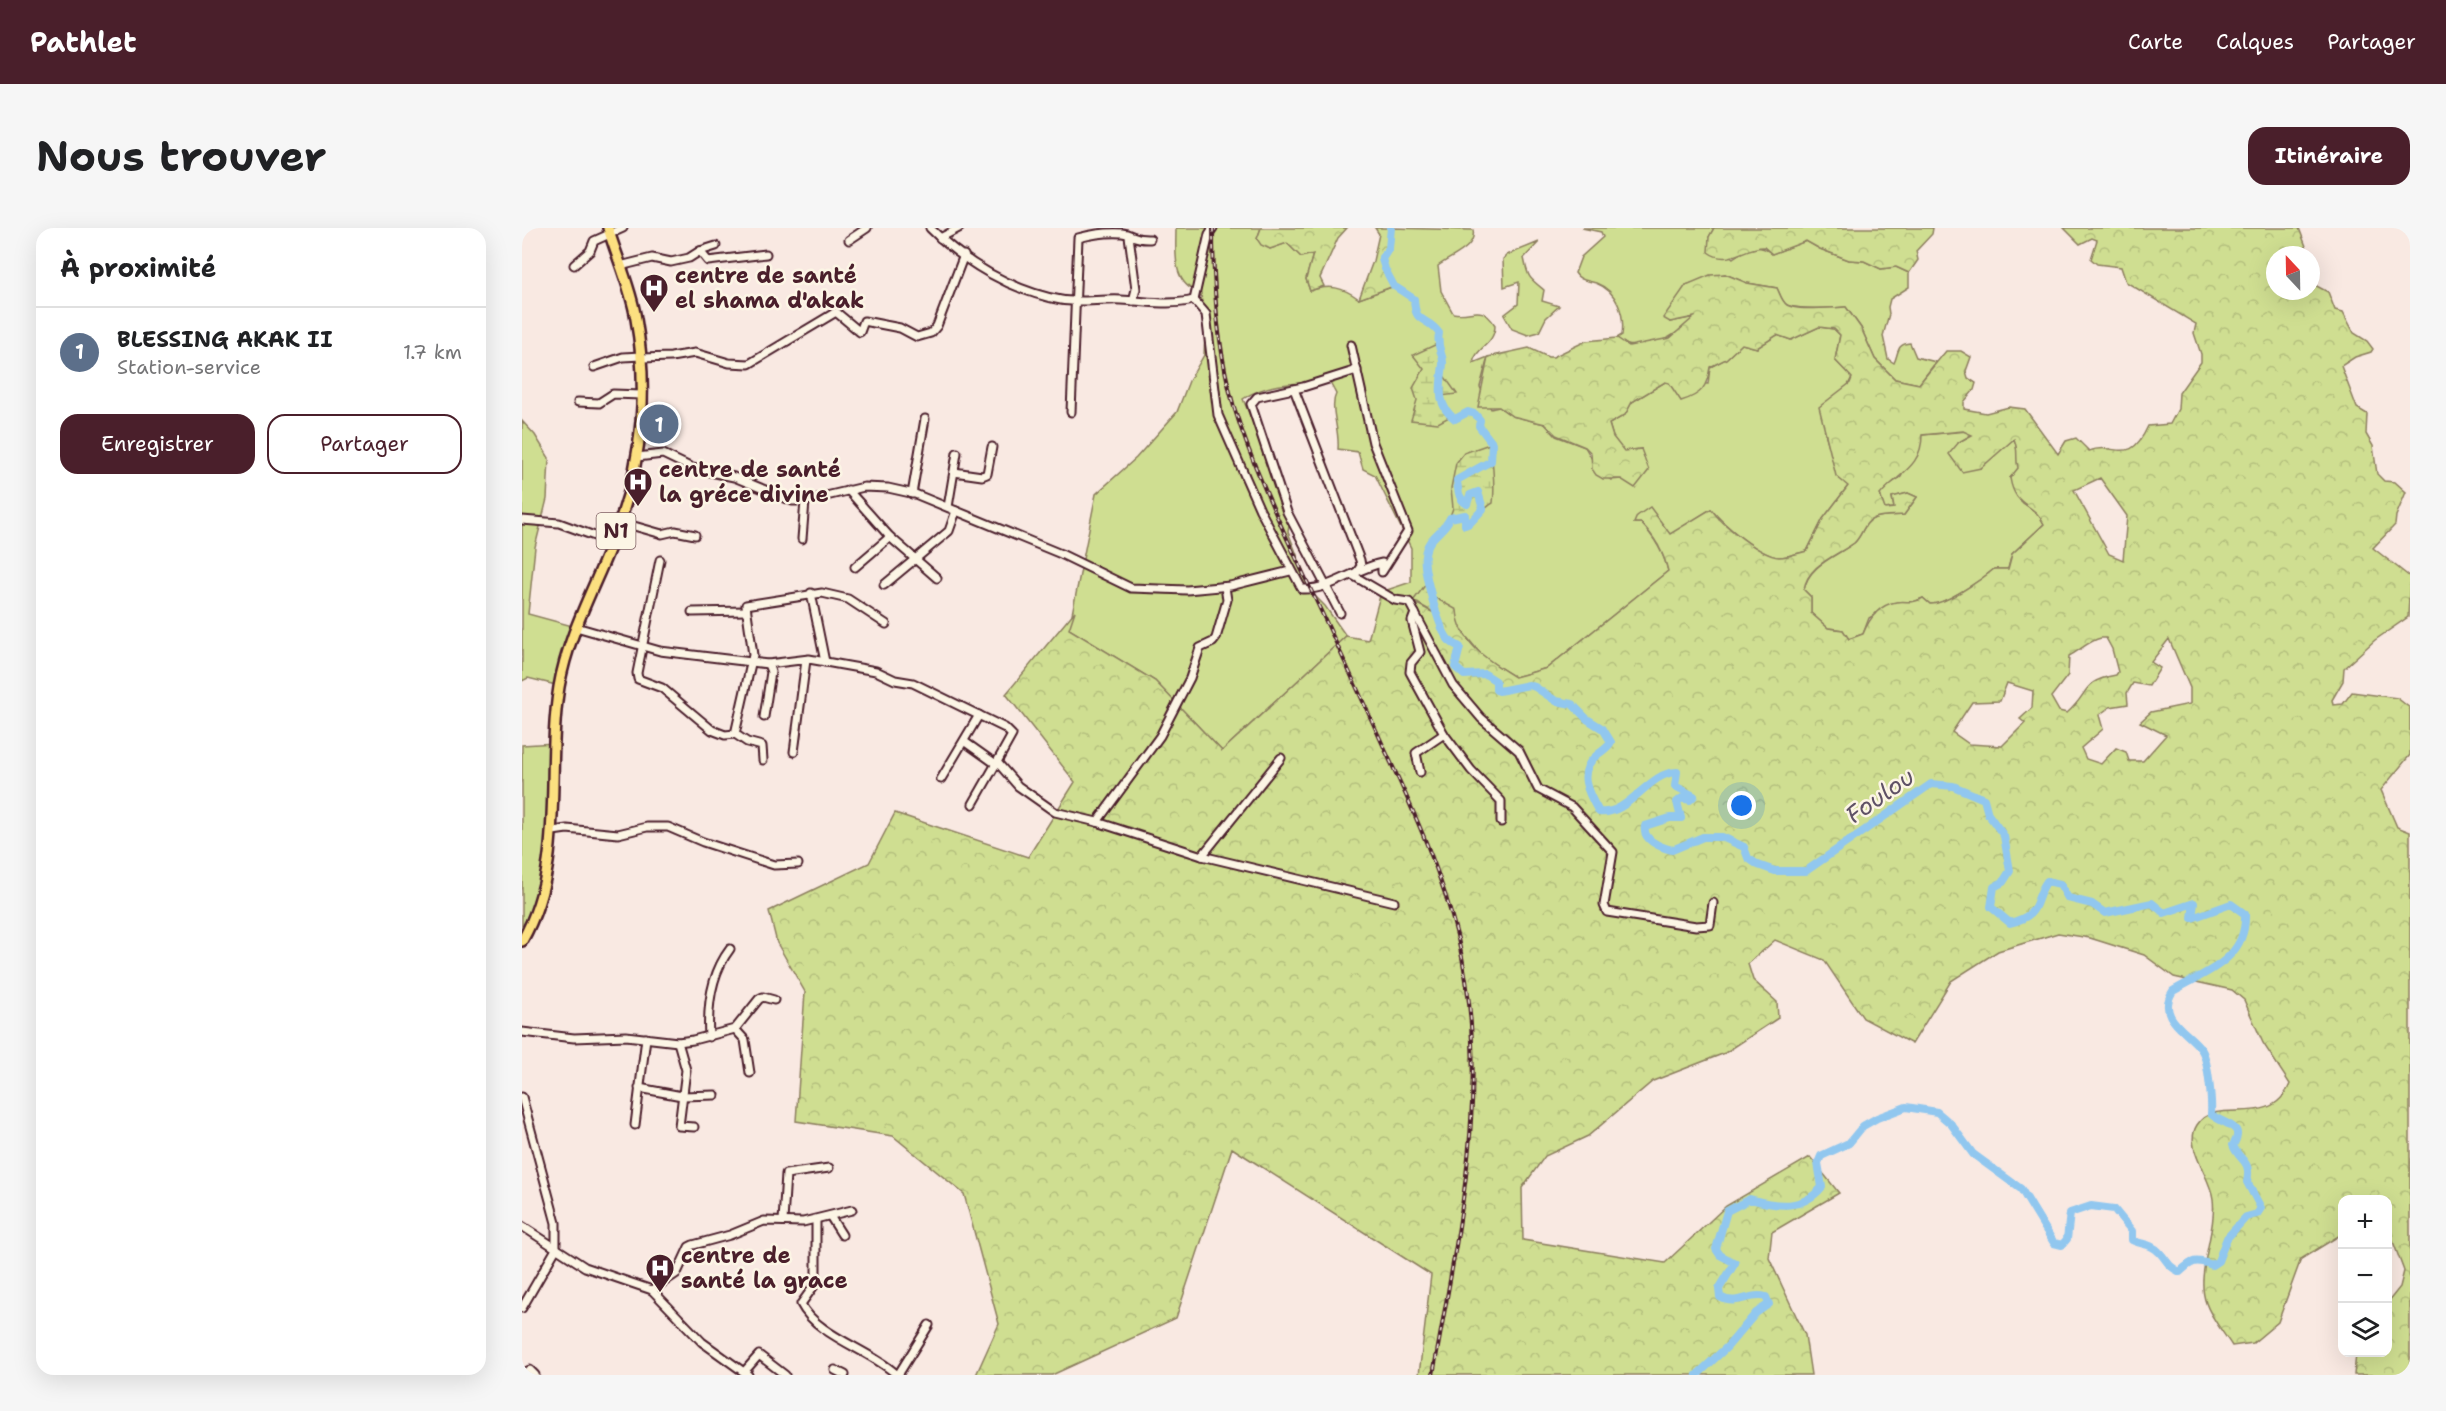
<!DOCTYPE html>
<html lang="fr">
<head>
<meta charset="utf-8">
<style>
  :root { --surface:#fff; --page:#f6f6f6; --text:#202124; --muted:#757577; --line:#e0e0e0; --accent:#4a1f2b }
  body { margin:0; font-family:"Shantell Sans",sans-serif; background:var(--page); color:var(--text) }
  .controls { position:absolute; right:18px; bottom:18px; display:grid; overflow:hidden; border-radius:12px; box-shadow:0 6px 24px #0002 }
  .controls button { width:54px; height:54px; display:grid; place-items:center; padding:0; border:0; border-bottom:2px solid var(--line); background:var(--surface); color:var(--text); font:30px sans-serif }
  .compass { position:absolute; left:1744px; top:18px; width:54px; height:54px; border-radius:50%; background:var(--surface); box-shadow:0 6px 24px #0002; rotate:338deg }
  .you { position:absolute; left:1220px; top:578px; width:21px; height:21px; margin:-15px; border:4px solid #fff; border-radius:50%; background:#1a73e8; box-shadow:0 0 0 9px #1a73e833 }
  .badge { display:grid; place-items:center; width:39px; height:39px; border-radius:50%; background:var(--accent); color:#fff; font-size:20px; font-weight:700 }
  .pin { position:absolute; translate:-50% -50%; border:3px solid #fff; box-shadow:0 2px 6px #0006 }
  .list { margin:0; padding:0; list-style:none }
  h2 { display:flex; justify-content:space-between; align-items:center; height:78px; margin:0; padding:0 24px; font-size:26px }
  h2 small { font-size:20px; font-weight:400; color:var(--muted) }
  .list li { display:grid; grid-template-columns:39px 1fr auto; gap:18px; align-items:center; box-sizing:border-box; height:90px; padding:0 24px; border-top:2px solid var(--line) }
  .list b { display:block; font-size:22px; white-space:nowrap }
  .list p { margin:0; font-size:20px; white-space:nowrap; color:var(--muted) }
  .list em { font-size:20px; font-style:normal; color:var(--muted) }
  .actions { display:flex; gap:12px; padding:18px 24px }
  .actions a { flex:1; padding:14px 0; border:2px solid var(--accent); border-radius:18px; text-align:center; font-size:21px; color:var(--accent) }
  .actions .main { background:var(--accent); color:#fff }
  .icon { flex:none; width:33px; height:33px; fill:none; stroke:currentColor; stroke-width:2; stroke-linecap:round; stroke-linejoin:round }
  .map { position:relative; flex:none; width:1888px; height:1147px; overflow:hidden; border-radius:18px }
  header { display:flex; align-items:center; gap:36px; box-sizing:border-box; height:84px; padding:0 30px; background:var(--accent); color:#fff }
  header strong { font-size:28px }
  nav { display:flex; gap:33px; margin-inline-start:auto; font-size:21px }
  .intro { display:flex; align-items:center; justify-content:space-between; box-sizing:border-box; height:144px; padding:0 36px }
  h1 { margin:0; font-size:42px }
  .button { padding:15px 27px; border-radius:18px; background:var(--accent); color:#fff; font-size:21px; font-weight:700 }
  main { display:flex; gap:36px; padding:0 36px }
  aside { flex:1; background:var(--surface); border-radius:18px; box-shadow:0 6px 24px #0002 }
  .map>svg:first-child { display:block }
</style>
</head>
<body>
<header>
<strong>Pathlet</strong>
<nav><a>Carte</a><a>Calques</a><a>Partager</a></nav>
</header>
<div class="intro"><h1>Nous trouver</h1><a class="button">Itinéraire</a></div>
<main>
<aside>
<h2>À proximité<small></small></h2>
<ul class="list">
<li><span class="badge" style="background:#5c6f8a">1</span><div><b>BLESSING AKAK II</b><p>Station-service</p></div><em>1.7 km</em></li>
</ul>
<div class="actions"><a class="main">Enregistrer</a><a>Partager</a></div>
</aside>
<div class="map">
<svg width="1888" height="1147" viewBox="0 0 1888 1147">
  <defs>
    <pattern id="forest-crowns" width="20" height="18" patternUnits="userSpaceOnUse" patternTransform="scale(1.5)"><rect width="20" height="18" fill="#cfde91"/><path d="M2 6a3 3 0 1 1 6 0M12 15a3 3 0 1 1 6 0" fill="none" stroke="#b3be7d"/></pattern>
    <pattern id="wetland-marsh" width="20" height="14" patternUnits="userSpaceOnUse" patternTransform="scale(1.5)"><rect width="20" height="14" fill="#cfde91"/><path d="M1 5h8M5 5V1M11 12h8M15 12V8" fill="none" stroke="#b3be7d"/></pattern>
  </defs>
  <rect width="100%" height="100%" fill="#f9e9e2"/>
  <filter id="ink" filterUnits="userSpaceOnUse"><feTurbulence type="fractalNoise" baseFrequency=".0167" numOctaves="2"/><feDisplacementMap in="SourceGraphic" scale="12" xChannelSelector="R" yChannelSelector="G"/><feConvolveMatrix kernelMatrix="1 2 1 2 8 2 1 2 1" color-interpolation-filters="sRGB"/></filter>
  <g filter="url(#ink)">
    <!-- green -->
    <g fill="#cfde91" stroke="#8c7e5e" stroke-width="1.5">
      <path d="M654,0H739L735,11L748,21L765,15L779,29L791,26L784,51L788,63C807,56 821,59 837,71L872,58L863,41L860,31L867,20L869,0L951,2C955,20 929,28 916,38L919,63L931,85C951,89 958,74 973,97C973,117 954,119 951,135L966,129L958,159L969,181L977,179L990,188L1023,196L1034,208L1063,219L1071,233L1070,240L1089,252L1099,251L1107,254L1119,221L1101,223L1091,209L1087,196L1103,187L1110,174L1143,154L1186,156L1188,139L1204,131L1220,116L1235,120L1255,107L1269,112L1297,99L1312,101L1318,107L1313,132L1330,149L1303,205L1310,228L1326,258L1301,291L1285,323C1277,325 1266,329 1257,329C1239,328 1200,296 1189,281L1148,307L1128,280L1113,295H1119C1131,308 1142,326 1146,343L1025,440L993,449L962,430L911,368C888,383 880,378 859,364L889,354V320L853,247L841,241L836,224L816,221C818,201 807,180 814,166L807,153C778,156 746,153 721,171L769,286L766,304L790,365L803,378L824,408L700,523L633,453L547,401L574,266L614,230L655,184L667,153L682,127L683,105L679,66C649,55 654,27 654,0Z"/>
      <path d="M1060,0H1192L1187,9L1211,30C1225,20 1236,14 1250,26L1284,13L1298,21L1327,32L1342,33L1359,41L1374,39L1387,45V59L1368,71L1366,79L1367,86L1361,108L1366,131L1372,135C1377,125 1374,116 1388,115L1394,129L1414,134L1397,156L1373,151L1353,131L1339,100L1324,79C1313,80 1273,82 1265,77C1260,74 1258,66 1255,60L1225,55L1203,46L1164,57L1152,78L1148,94L1173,89C1159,107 1114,131 1095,110L1100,107C1103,86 1095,63 1074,55C1065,52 1058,53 1053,45L1059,29L1081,9L1079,4Z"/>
      <path d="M1017,14L1002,30C1006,50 1007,50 1022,62L1020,73L1037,78L1024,90L1017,104L1006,107L990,101L982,87L996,76L997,54L982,59L981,31L985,27Z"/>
      <path d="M0,193L13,207L27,230L25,271L13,319L6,386L54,399L38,458L6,450L0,453Z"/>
      <path d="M1446,203L1451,206L1437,214L1479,221L1492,211C1498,225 1493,230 1497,241L1488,250L1501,275L1517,286L1522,296L1490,326L1486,341H1472C1460,351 1423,377 1408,376L1401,370L1386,376L1375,374L1347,390L1341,406L1326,411L1321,402L1306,400L1289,385V369L1282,362C1286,337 1314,329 1332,315C1341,307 1341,294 1353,290C1362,287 1373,288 1382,287L1395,269L1386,265L1370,269L1372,280L1362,281L1358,266L1365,258L1379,249L1400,207Z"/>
      <path d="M33,515L32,596L19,658L0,705V517Z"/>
    </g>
    <!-- forest -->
    <g fill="url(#forest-crowns)" stroke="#8c7e5e" stroke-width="1.5" fill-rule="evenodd">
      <path d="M739,0H825L816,10L798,50L802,58L788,63L784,51L791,26L779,29L765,15L748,21L739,17L735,11Z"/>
      <path d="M853,0H869L867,20L860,31L863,41L872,58L837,71L851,33L857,6Z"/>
      <path d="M1192,0H1411L1410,6L1394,23L1396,32L1387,45L1374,39L1359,41L1342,33L1327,32L1298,21L1284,13L1250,26L1242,19C1221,19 1206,39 1186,24L1187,9Z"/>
      <path d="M1542,0H1777L1785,21L1782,27H1753V63H1789V55L1806,64L1813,82L1821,84L1832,105L1845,113L1851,121L1849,124L1833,129L1819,138L1835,180L1845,186L1844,206L1851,218L1855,246L1862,253L1873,254L1884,264L1874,288L1873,297L1851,320L1888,349L1886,389L1853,412L1822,440L1821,453L1810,472L1811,477L1821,476L1830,464L1875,470L1888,480V527L1859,562L1875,599L1888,604V1147H1832L1834,1125L1866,1124V1074L1878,1059L1882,1043L1866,1000V972H1820V1006L1779,1031L1756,1094L1731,1115L1710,1118C1702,1105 1689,1090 1684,1075C1673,1045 1695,1004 1691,971C1689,949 1661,919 1675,897C1695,866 1748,904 1768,856L1741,815L1722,772L1710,762L1652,749L1622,727L1568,710L1536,705L1476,723L1429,753L1390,816L1341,790L1302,732L1253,712L1226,736L1231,752L1255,774L1256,790L1203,825L1131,853L1066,908L1023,928L1000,960L1001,1012L1143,1035L1204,978L1288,929L1317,965L1250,1004L1247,1030L1283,1107L1289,1147H897L909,1047L710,920L654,1090L530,1147H454L477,1096L442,966L371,908L274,893L283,764L255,715L247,683L347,635L373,585L506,629L553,554L484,466L553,383L547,401L633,453L700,523L824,408L846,412L859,364L879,377H897L910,384V368L935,382C937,415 967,433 993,449L1025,440L1146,343C1142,326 1132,308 1119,295H1112L1115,288L1128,279L1148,306L1189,281C1200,296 1238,328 1257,329C1266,329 1277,325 1285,323L1301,291L1326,258L1314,248L1297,179L1328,155L1330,150L1313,132L1318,107L1312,101L1297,99L1269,112L1255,107L1235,120L1220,116L1204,131L1188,139C1185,160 1179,167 1159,173L1147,155L1143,154L1110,174L1103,187L1087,196L1091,209L1102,223L1119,221L1127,242L1113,260L1099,251H1081L1074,247L1070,241L1069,225L1063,219L1034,207L1023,196L990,188L977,179H956L966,129L1007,120L1026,129H1031L1064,113L1095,110L1107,118L1148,110L1172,89L1148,94L1141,90L1164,57L1188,47L1203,46L1225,55L1255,60C1258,66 1260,74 1265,77C1275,83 1311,80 1324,79L1339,100L1353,131L1373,151L1397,156L1424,123H1439L1449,129L1444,143L1446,150L1454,155L1452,162L1442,174V181L1464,185L1487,179L1503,181L1536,226L1544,213L1554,210L1567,223C1594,213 1607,240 1626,198L1648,196L1656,181L1657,165L1679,134V126L1672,105L1674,96L1604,54L1599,39L1575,36L1569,31L1575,12L1570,10L1558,16ZM1441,203L1450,207L1437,214L1427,226L1440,244L1459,240L1492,211C1497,223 1493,230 1496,240L1488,250C1493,281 1511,273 1522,296L1490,326L1486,341H1472C1460,351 1423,377 1408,376L1401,370C1388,377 1386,372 1374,374C1356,377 1347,391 1341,406L1327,411L1321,402L1306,400L1289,385V369L1282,362C1285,337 1314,328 1332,315C1341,307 1341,294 1353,290C1362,287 1373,288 1382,287L1395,269L1386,265L1370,269L1372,280L1363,281L1358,267C1375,246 1400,240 1400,207ZM1578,250L1605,288L1601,332L1587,326L1552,262ZM1579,410H1584L1590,421L1596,444L1594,447C1559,453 1568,465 1545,485L1537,483L1529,469L1546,447L1547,428C1559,422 1566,413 1579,410ZM1647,411L1668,460V476L1629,484L1618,494L1644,507L1621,533H1607L1604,524L1594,520L1579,536L1564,531L1559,520L1581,501L1577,487L1588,479L1606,476L1605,465L1611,455L1627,458L1638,440L1629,434ZM1485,455L1511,463L1510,480L1498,491L1503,495L1480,518L1447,516L1430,504L1450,474L1478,473Z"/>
    </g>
    <!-- wetland -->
    <g fill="url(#wetland-marsh)" stroke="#8c7e5e" stroke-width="1.5">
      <path d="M915,116L921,133L918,142L935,166L918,168L929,188L916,195L889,192L895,172L891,160L902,141L891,127Z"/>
      <path d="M970,215C969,236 974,254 971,275C960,281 955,293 943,297V288L928,290L924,299L931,280L929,260L934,235L942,225Z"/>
      <path d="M903,346L910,368L911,384L891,373L904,356Z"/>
    </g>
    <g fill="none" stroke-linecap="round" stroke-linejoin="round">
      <!-- river -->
      <path stroke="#91c7ef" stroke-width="8" d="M869,0L867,20L860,31L863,41L872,58L892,71C893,98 904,87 917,105C914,122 922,126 921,136C919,156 913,177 933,191L946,184L953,186L958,192L957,198L970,215L969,233L935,252C936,261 936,271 945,276L948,267L956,264L961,281L948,295L943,297V287L928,290C922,304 905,309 903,327C900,341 917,400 926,411C929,415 934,417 938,419L933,439L942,447L963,446L974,453V462L977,463L1007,457L1013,459L1034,473L1050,476L1065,491L1081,501L1089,514C1086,520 1081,522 1075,527C1054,544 1066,565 1077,584C1107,588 1126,544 1155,544L1153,558L1172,568L1168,572L1160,570L1155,574L1159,590H1148L1123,598C1120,612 1138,619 1150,622L1181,609H1200L1222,619L1226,630L1236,637L1253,643H1284L1409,556L1431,558L1462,571L1466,586L1482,608L1488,643L1481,654L1472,659L1469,679L1488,695C1521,686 1510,674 1525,653L1538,656L1546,670L1570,676L1583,685L1630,675L1642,685L1672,675L1670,690L1709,676L1723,686C1725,731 1685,743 1651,763C1633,790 1667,804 1679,821C1686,829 1690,874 1689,886C1700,897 1725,896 1711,917C1717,934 1730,931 1725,954L1739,980L1735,986L1724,989L1705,1010L1696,1033L1690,1037C1674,1031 1670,1032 1658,1044C1644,1037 1646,1033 1637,1024C1629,1015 1619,1017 1610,1012V1003L1592,981L1569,978L1548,985L1545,1011L1540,1017L1532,1015L1499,961L1451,926L1429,896L1415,884L1384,879L1355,890L1341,898L1327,915L1299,928L1296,935L1300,959C1281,982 1256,979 1228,971L1205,983L1194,1021L1198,1027L1213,1035L1197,1061L1198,1069C1214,1079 1228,1064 1244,1069L1247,1076L1234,1085L1206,1118L1175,1147"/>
      <!-- minor casing -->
      <g stroke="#4a1f2b" stroke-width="11">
        <g id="minor">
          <path d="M408,0C443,35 490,63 539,72C555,75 581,71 599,72C624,73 647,78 672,72"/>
          <path d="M607,8L614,61L611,73"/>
          <path d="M418,10L437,0"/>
          <path d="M327,12L345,0"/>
          <path d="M178,23L194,18"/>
          <path d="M52,37L68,23L72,13L101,0"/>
          <path d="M98,38L130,30L149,34L167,30L178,23L186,33L244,26"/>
          <path d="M672,72L684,86L696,187L738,282L780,361C808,363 834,340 860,335V344L886,303L851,215L829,117"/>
          <path d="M672,72L687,6L691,0"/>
          <path d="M120,130L149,129L173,125L207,135L227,136L314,84L338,104L342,93L378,100L395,109L409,105L415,98L442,27"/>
          <path d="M72,139L101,129L119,128"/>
          <path d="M772,161L838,332L839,338L832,348L873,372L887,374L931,457L959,490L997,523L1016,561L1050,579L1091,624L1082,677L1085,684L1174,698L1188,697L1191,675"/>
          <path d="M56,174L77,175L91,166L120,167"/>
          <path d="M549,184L556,10C571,6 585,4 600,5C611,6 612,12 628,11"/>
          <path d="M115,229L141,226L170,240L212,249L270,273H283L342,259L366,260L393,266L539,326L609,360L665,362L708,358L768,343"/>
          <path d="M432,244L460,248L465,246L470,219"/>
          <path d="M326,262L368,309L415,350"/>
          <path d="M390,266L403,191"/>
          <path d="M426,279L435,225"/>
          <path d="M0,292L37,295L89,314"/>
          <path d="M98,294L140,306L153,303L173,307"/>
          <path d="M280,311L283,273"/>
          <path d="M138,332L115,445L116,451L140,460L190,502L203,507L213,506L225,514L240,518L241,532"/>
          <path d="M333,339L368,309"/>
          <path d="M362,357L427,303L434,283"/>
          <path d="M289,365L303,434"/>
          <path d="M170,384L224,383"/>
          <path d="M818,385L765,284L729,176L735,169L781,159L835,142"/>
          <path d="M893,385L890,393L898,424L889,435L888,444L922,506L949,542L979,573V594"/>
          <path d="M54,399L138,423L246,436L287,431L354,443L373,452L391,455L483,500L490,507L475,534L496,558L533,584L575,594L680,628L872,674"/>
          <path d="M242,489L249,444L246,436"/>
          <path d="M213,506L231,427L224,377L300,365L326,371L364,396"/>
          <path d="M443,514L474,536"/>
          <path d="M272,524L284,432"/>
          <path d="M898,544L894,525L922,506"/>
          <path d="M419,551L457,487"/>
          <path d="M451,576L475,534"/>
          <path d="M575,594L638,508L668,450L678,420L691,414L694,410L705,372L703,359"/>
          <path d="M31,603L45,601L96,606L125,599H146L181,614L252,637L276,636"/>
          <path d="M680,628L759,530"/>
          <path d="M213,801L223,812L228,845"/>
          <path d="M0,804L52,810L104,808L156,814L171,812L213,801L237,771L241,769L252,772"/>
          <path d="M187,809C185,777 189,746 208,721"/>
          <path d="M156,814L164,842L157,898L172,899"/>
          <path d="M117,860L160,868L193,867"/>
          <path d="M0,869L34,995V1021L0,1080"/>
          <path d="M113,897L124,810"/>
          <path d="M308,988L320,1007"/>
          <path d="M294,992V1055L279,1076C295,1108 349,1122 375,1147"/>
          <path d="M261,993L264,946L307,940"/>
          <path d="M0,998L63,1039L130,1062L180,1114L226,1147"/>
          <path d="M130,1062L155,1045L167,1019L171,1017L208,1007L242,993L281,994L330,982"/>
          <path d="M313,1142L323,1147"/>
          <path d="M222,1144L237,1127L263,1147"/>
          <path d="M0,1146L8,1142L13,1147"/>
          <path d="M376,1147L407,1097"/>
        </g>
      </g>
      <!-- highway casing -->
      <g stroke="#4a1f2b" stroke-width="14">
        <path id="highway" d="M0,713C45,634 23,545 37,459C47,400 79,349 98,293C121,228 126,158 114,91C109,60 95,30 86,0"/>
      </g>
      <!-- minor -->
      <use href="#minor" stroke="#fcf5e5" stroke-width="7"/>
      <!-- highway -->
      <use href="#highway" stroke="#fce080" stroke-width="9"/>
      <!-- rail casing -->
      <g stroke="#4a1f2b" stroke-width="4">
        <path id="rail" d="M691,0C691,60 695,121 712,179C732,243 761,302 789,362C815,416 840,471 865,526C893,586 920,646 936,711C971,856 936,1004 911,1147"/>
      </g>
      <!-- rail -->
      <use href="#rail" stroke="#fcf5e5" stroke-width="1.5" stroke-dasharray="4.5" stroke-linecap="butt"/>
    </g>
  </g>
  <!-- icons -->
  <defs>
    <g id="hospital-pin" transform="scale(1.5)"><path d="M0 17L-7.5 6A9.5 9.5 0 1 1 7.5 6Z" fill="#4a1f2b" stroke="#fcf5e5"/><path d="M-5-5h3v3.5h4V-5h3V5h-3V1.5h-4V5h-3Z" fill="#fff"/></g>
  </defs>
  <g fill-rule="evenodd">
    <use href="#hospital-pin" x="132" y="60"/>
    <use href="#hospital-pin" x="116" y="254"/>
    <use href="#hospital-pin" x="138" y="1040"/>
  </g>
  <g text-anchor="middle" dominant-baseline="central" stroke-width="5" stroke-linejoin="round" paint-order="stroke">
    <!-- shield labels -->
    <rect fill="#fcf5e5" stroke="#7f5f63" stroke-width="1.5" x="74.5" y="285" width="39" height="36" rx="4.5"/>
    <g font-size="21" font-weight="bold" fill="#4a1f2b">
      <text x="94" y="303">N1</text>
    </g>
    <!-- poi labels -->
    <g font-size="22" font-weight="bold" fill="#4a1f2b" stroke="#fcf5e5" text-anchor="start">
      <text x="153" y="47">centre de santé<tspan x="153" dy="25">el shama d'akak</tspan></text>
      <text x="137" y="241">centre de santé<tspan x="137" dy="25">la gréce divine</tspan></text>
      <text x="159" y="1027">centre de<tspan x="159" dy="25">santé la grace</tspan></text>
    </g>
    <!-- water labels -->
    <g font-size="24" font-style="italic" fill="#5f5166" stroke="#fcf5e5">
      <text transform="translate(1358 568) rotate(-35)">Foulou</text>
    </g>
  </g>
</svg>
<div class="controls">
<button>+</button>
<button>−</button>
<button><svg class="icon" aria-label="layers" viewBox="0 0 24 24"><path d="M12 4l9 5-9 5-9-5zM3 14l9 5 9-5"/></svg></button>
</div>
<svg class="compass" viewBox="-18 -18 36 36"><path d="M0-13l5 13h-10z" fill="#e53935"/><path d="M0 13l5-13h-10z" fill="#757577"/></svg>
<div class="you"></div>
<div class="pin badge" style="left:137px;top:196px;background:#5c6f8a">1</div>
</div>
</main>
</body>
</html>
